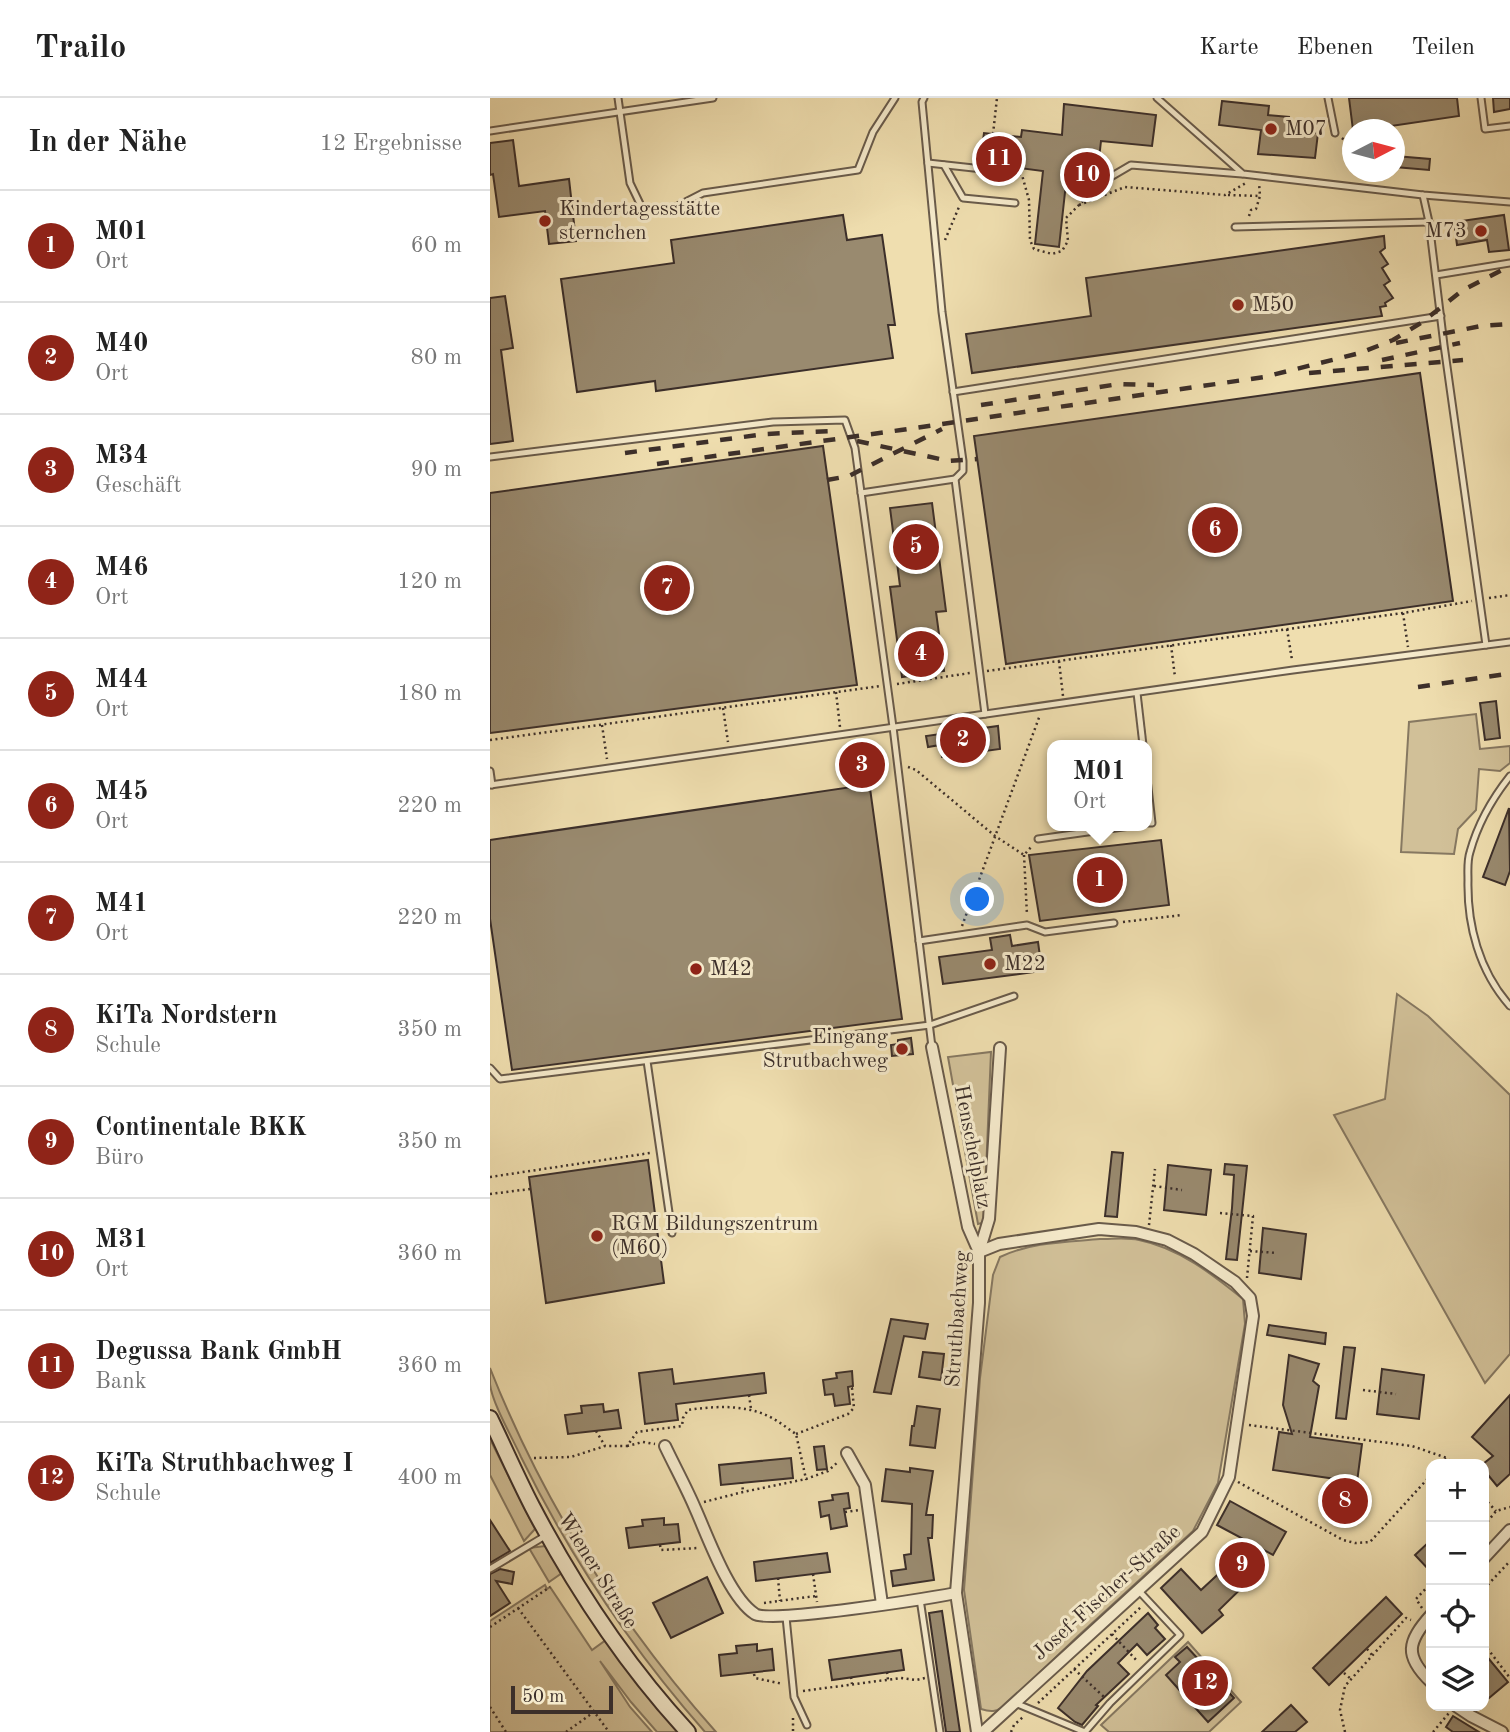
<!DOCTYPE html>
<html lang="de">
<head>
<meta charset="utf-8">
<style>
  :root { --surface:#fff; --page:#f2f2f2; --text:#222; --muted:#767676; --line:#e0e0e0; --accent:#8f2418 }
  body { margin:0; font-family:"Old Standard TT",serif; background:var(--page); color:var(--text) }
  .controls { position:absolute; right:21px; bottom:21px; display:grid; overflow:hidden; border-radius:14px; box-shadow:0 7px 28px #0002 }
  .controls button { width:63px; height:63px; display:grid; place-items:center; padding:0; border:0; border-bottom:2px solid var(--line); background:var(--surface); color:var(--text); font:35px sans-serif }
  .compass { position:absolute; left:852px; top:21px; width:63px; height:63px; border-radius:50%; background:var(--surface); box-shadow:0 7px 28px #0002; rotate:84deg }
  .scale { position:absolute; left:21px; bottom:18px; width:102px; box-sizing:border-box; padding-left:7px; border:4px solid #3c2f2a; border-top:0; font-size:19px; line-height:24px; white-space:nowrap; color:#3c2f2a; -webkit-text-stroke:5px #f5eacb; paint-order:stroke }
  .you { position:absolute; left:488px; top:802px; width:24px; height:24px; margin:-18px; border:5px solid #fff; border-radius:50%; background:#1a73e8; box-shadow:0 0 0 10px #1a73e833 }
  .badge { display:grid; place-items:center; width:46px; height:46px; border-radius:50%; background:var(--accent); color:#fff; font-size:23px; font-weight:700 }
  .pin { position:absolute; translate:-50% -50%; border:4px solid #fff; box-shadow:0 2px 7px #0006 }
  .popup { position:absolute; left:557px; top:642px; width:105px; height:91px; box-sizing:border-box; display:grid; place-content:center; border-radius:14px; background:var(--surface); filter:drop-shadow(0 2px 5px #0005); font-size:23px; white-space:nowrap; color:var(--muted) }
  .popup b { font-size:26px; color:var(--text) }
  .popup::after { content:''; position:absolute; left:50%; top:100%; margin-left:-14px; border:14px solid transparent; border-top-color:var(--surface) }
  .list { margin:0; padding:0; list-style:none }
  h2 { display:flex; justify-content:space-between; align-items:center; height:91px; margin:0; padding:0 28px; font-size:30px }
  h2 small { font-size:23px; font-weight:400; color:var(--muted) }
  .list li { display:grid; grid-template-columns:46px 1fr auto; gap:21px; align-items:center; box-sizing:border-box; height:112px; padding:0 28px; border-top:2px solid var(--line) }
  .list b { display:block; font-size:26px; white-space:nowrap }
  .list p { margin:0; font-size:23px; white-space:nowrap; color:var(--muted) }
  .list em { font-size:23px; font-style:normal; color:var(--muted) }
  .icon { flex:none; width:38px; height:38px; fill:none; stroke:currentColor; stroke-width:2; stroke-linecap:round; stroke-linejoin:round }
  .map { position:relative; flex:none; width:1020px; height:1634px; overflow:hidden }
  header { display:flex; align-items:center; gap:42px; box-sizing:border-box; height:98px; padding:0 35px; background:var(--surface); border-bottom:2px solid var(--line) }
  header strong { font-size:33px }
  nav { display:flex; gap:38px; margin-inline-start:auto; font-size:24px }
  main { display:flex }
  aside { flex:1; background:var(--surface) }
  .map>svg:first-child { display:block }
</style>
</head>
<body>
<header>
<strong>Trailo</strong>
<nav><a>Karte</a><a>Ebenen</a><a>Teilen</a></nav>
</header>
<main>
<aside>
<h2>In der Nähe<small>12 Ergebnisse</small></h2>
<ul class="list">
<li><span class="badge">1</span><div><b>M01</b><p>Ort</p></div><em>60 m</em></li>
<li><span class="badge">2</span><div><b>M40</b><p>Ort</p></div><em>80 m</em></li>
<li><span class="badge">3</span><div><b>M34</b><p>Geschäft</p></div><em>90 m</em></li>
<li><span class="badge">4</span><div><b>M46</b><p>Ort</p></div><em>120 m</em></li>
<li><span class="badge">5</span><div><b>M44</b><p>Ort</p></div><em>180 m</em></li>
<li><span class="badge">6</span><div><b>M45</b><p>Ort</p></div><em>220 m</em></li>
<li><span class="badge">7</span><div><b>M41</b><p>Ort</p></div><em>220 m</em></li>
<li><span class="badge">8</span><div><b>KiTa Nordstern</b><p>Schule</p></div><em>350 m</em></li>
<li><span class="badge">9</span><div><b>Continentale BKK</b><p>Büro</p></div><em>350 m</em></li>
<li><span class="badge">10</span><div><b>M31</b><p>Ort</p></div><em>360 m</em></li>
<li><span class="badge">11</span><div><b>Degussa Bank GmbH</b><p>Bank</p></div><em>360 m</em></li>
<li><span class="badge">12</span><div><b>KiTa Struthbachweg I</b><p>Schule</p></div><em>400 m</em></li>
</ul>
</aside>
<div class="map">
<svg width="1020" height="1634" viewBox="0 0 1020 1634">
  <rect width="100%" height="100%" fill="#efdeaf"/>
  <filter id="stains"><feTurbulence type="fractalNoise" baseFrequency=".00286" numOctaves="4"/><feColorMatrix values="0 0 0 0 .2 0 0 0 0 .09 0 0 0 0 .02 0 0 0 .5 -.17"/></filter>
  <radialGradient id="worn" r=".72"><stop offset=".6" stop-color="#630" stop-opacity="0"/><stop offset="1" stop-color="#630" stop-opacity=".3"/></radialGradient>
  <!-- green -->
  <g fill="#d1c098" stroke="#867861" stroke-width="2">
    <path d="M986,616L990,651L1020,648V665L1010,673L989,671L986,712L968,731L964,756L911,754L919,624Z"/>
    <path d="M907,896L938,918L1020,997V1256L995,1285L844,1017L895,1001Z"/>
    <path d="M501,954L494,1121L492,1125L488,1126L458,959Z"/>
    <path d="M610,1141C623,1141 637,1139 649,1142C689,1150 722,1176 753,1201L755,1226L728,1385L703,1433L587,1539L516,1607C507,1613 503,1615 491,1611L474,1492L490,1280L503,1177L510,1159C541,1144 577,1144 610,1141Z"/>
    <path d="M0,1270C53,1404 130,1526 226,1634H215C142,1551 80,1459 31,1359C23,1341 2,1305 0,1286C0,1281 0,1275 0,1270Z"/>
    <path d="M0,1341L45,1431L34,1443L0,1377Z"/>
    <path d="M55,1448L72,1475L59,1484L39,1450Z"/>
    <path d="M55,1487L57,1491L60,1489L102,1552L116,1542L151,1590L188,1634H167L141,1604L110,1563L140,1609L162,1634H0V1523Z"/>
    <path d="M698,1544L751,1604L719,1634H619L611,1627Z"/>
  </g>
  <!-- building -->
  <g fill="#998a6f" stroke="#3c2f2a" stroke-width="2">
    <path d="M859,0H967L969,18L874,32H863Z"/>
    <path d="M1003,0H1020V11L1004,14Z"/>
    <path d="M732,3L779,8L778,17L799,19L798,29L801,30V32L828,35L825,60L768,56L771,32L729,27Z"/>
    <path d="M574,6L666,17L662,48L611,43L607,79L577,76L569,149L545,146L553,73L490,65L494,35L531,39L532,32L572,37Z"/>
    <path d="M23,42L29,88L79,81L86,143L59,146L55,113L9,119L3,76L0,77V45Z"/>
    <path d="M905,58L940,61L939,72L905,69Z"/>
    <path d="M353,117L357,142L392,137L405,227H398L403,260L166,293L165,283L87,294L71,181L184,165L181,142Z"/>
    <path d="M1014,117L1019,152L999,154L997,142L967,147L964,124Z"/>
    <path d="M894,138L895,150L890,154L898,166L892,170L900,183L894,187L903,200L895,205L896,208L890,209L892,218L482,275L476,236L601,218L596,180Z"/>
    <path d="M15,198L23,250L11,252L23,343L0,346V200Z"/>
    <path d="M930,275L963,503L516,566L484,338Z"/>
    <path d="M333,348L367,587L0,635V395Z"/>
    <path d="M442,405L456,513L446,514L454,573L412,579L400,489L410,488L400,410Z"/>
    <path d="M1006,603L1010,640L995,642L990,605Z"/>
    <path d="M508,628L510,651L452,659L450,647L438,649L436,638Z"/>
    <path d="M382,656L385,675L378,676L412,921L22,972L0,821V742L362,689L359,659Z"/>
    <path d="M1019,710L1020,773L1015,787L993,779Z"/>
    <path d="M671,742L679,807L550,823L539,757Z"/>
    <path d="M520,837L522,848L548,844L552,873L453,886L449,859L502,852L500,840Z"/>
    <path d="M421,940L423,956L402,958L401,947L408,946V942Z"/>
    <path d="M622,1054L633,1055L627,1119L615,1118Z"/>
    <path d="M158,1062L174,1185L56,1205L39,1079Z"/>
    <path d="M735,1066L757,1068L747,1162L736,1161L742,1110L744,1077L734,1076Z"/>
    <path d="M678,1067L721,1072L716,1117L674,1112Z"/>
    <path d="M773,1130L816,1136L811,1181L769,1175Z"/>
    <path d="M401,1221L438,1226L435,1241L414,1238L401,1296L384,1294Z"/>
    <path d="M779,1227L836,1235L835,1246L777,1237Z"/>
    <path d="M854,1249L865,1250L856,1321L846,1320Z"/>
    <path d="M433,1254L454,1256L451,1282L429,1279Z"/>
    <path d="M799,1257L829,1266L823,1283L829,1288L820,1339L872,1346L867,1384L783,1372L789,1334L802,1336L793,1307Z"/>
    <path d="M182,1271L184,1286L274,1275L276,1295L186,1306L188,1322L155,1326L149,1275Z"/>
    <path d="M892,1271L934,1277L929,1321L887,1316Z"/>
    <path d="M362,1273L363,1288L358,1289L360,1306L345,1308L343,1296L335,1297L333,1282L347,1280L346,1275Z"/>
    <path d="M1020,1297V1376L1007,1388L994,1372L993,1366L1003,1358L982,1339Z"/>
    <path d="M113,1306L114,1314L128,1312L131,1330L78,1336L75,1317L92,1315L91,1308Z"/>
    <path d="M427,1308L450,1311L445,1350L420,1347L422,1328H424Z"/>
    <path d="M334,1348L337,1371L327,1372L324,1349Z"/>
    <path d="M301,1360L303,1380L231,1387L229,1367Z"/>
    <path d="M420,1370L443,1373L436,1417H443L442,1440H438L444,1482L403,1488L401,1473L416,1471L414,1457L421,1456L422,1406L392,1403L396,1371L420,1374Z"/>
    <path d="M358,1395L360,1410L354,1411L357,1428L341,1431L339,1417L331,1419L329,1404L343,1402L342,1397Z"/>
    <path d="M740,1403L796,1434L783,1457L727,1427Z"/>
    <path d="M174,1420V1427L188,1426L190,1444L139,1450L136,1430L153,1428L152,1422Z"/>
    <path d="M0,1422L20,1453L0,1465Z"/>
    <path d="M941,1442V1474L925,1457Z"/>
    <path d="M752,1454L771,1471L729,1512L733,1517L712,1535L671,1490L691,1471L711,1492Z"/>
    <path d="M337,1455L340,1474L266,1483L264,1464Z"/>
    <path d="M10,1471L24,1474L22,1486L6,1483L20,1505L0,1518V1476Z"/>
    <path d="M217,1479L233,1515L181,1540L163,1505Z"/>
    <path d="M896,1499L912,1516L839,1587L823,1570Z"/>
    <path d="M452,1513L470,1634H456L439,1515Z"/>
    <path d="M658,1515L668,1527L665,1530L675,1541L657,1557L647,1546L628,1565L639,1576L606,1607L608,1608L592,1627L585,1624L568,1610L597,1573Z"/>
    <path d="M267,1546V1553L282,1551L284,1572L231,1578L229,1557L247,1555L246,1548Z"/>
    <path d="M697,1549L744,1600L718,1624L676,1577L690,1564L685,1559Z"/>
    <path d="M411,1552L414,1572L342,1582L339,1562Z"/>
    <path d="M994,1555L1018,1584L999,1600L994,1593Z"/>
    <path d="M801,1607L817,1624L805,1634H772Z"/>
    <path d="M963,1618L989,1634H963L956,1629Z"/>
  </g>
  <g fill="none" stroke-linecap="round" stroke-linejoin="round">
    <!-- lane casing -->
    <g stroke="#695b4b" stroke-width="9">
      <g id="lane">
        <path d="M128,0L140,85L153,112L176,114L213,95L368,72L383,34L405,0"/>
        <path d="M434,0L432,4L452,214L473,363V373L465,381L495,616"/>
        <path d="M667,0L753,76L933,97L1020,104"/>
        <path d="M838,0L845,35"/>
        <path d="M991,0L995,31L1020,28"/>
        <path d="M0,33L223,0"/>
        <path d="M438,65L520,74"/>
        <path d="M454,67L473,100L525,105"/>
        <path d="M612,84L641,67L752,76"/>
        <path d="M933,97L939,124L954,247L996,547"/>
        <path d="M745,129L939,124"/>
        <path d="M946,177L1020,165"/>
        <path d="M463,294L951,218"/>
        <path d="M0,359L283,324L355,322L365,350L403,629L442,949"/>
        <path d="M371,395L465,381"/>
        <path d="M647,595L653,647"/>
        <path d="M0,673L2,687"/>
        <path d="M1020,678C1001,702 988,725 980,754C977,763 978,773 978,782C977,827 989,873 1020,908"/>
        <path d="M657,681L662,725H657"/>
        <path d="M0,687L803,572L1020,544"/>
        <path d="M548,741L640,728"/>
        <path d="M429,843L537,827L555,834L624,825"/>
        <path d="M157,963L182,1135"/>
        <path d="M0,970L10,981L440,927L524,898"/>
        <path d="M0,1471L55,1438"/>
        <path d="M430,1501L450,1634"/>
        <path d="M296,1519L304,1599L317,1627"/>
        <path d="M525,1605L595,1634"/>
        <path d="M595,1634L620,1605L690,1537L648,1492"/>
      </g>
    </g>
    <!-- street casing -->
    <g stroke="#695b4b" stroke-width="14">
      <g id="street">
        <path d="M442,949L478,1129L489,1154"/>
        <path d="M489,1154L509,1146L609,1131L646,1134L677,1142L704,1156L745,1184L760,1200L763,1218L739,1379L712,1434L493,1634"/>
        <path d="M175,1348C185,1369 196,1389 205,1410C218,1439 239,1499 265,1516C279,1526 440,1500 466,1495"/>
        <path d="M357,1355L375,1387L392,1506"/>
        <path d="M994,1460L1020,1432"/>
        <path d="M941,1517C917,1544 914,1558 941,1584"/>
        <path d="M966,1608L981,1618L1012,1634"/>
        <path d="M487,1634L466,1495L489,1205V1154L499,1121L510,950"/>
      </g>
    </g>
    <!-- secondary casing -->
    <g stroke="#3c2f2a" stroke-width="18">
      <path id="secondary" d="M0,1320C14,1349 27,1379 42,1408C84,1488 136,1567 198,1634"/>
    </g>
    <!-- path -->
    <g stroke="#3c2f2a" stroke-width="2.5" stroke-dasharray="2 3.5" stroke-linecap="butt">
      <path d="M503,36L507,0"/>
      <path d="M852,40L862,50"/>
      <path d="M889,74L894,83"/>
      <path d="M529,76L532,77L539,102L540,142L544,151L562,156L572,153L578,143L576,120L607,89"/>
      <path d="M738,97L770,98"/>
      <path d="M589,107L635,89L735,97L756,85"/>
      <path d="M759,118L761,112L766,111L770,98L769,85"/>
      <path d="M455,142L469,109"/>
      <path d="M999,500L1020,497"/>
      <path d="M913,515L918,549"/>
      <path d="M797,531L802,562"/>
      <path d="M681,547L685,579"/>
      <path d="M569,563L573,598"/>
      <path d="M497,573L913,515L982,503"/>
      <path d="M407,586L480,575"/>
      <path d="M346,594L350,629"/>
      <path d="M233,610L238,644"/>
      <path d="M112,627L117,661"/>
      <path d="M0,642L390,588"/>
      <path d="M418,669L426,672L505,738L534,757L542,748"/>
      <path d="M534,757L537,817"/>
      <path d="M633,824L692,817"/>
      <path d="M472,828L550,617"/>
      <path d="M0,1079L160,1055"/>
      <path d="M664,1088L692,1092"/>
      <path d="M0,1096L40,1091"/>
      <path d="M730,1115L763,1118L757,1180"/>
      <path d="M659,1127L665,1071"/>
      <path d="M760,1153L787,1155"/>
      <path d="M873,1292L906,1296"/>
      <path d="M259,1297L261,1311"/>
      <path d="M759,1327L922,1348L957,1360L963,1366"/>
      <path d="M106,1333L115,1348"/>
      <path d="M306,1336L358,1316L364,1310L362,1290H358"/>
      <path d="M137,1348L153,1344L165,1346"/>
      <path d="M44,1360L81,1359L115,1348H137L147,1334L192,1328L193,1320L198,1312C226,1308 256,1306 282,1320C290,1324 298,1331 306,1336L316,1381L338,1373L349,1363"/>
      <path d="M951,1366L957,1360"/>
      <path d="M252,1384L253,1394"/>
      <path d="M748,1384L853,1442L865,1445L880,1444L941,1377"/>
      <path d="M994,1400L1006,1413"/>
      <path d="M214,1404L253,1394L316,1381"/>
      <path d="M355,1414L369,1412"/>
      <path d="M994,1428L1006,1413L1020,1409"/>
      <path d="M170,1447L171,1452L208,1450"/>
      <path d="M323,1476L327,1504"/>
      <path d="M288,1480L290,1503"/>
      <path d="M994,1491L1020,1463"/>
      <path d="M274,1505L326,1498"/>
      <path d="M28,1510L119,1634"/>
      <path d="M932,1510L926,1501L941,1485"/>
      <path d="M0,1529L60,1489"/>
      <path d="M622,1536L648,1564"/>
      <path d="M994,1546L1020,1580"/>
      <path d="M877,1551L882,1557"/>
      <path d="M584,1571L614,1599"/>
      <path d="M397,1574L398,1582"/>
      <path d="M854,1575L861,1581"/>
      <path d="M264,1576L265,1580L293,1586"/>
      <path d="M361,1579L362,1586"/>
      <path d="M313,1593L411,1580L426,1582L435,1580"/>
      <path d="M548,1605L651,1509"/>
      <path d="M0,1609L16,1634"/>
      <path d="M303,1620V1634"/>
      <path d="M76,1634L104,1614"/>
      <path d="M521,1634L524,1627L533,1619"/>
      <path d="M855,1634L850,1612L855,1588L916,1520L921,1522"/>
      <path d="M943,1634L959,1615"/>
    </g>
    <!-- lane -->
    <use href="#lane" stroke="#f5eacb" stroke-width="5"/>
    <!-- street -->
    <use href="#street" stroke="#f5eacb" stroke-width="10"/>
    <!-- secondary -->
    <use href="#secondary" stroke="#f5eacb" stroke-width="14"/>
    <!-- rail -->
    <g stroke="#3c2f2a" stroke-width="4.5" stroke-dasharray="12 12" stroke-linecap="butt">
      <path d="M906,245L991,228L1020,226"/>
      <path d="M892,262L970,245"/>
      <path d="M819,275L973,262"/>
      <path d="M491,307L629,286L664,287"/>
      <path d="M367,343L459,363L487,361"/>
      <path d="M135,355L275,336L343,333"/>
      <path d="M167,366L411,332L774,279L870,255L903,242L931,225L973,192L1020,168"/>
      <path d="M337,382L359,378L452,331"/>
      <path d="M928,589L1016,576"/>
    </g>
  </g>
  <!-- markers -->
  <g fill="#8f2418" stroke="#f5eacb" stroke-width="2.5">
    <circle cx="781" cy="31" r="7"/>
    <circle cx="55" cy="123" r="7"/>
    <circle cx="991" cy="133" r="7"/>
    <circle cx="748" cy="207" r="7"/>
    <circle cx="500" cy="866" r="7"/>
    <circle cx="206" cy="871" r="7"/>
    <circle cx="412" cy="951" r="7"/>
    <circle cx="107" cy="1138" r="7"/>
  </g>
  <g text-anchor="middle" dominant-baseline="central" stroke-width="6" stroke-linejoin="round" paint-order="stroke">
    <!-- poi labels -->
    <g font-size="21" fill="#3c2f2a" stroke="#f5eacb" text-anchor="start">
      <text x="795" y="31">M07</text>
      <text x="69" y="111">Kindertagesstätte<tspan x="69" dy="24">sternchen</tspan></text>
      <text x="977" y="133" text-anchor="end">M73</text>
      <text x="762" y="207">M50</text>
      <text x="514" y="866">M22</text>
      <text x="220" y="871">M42</text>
      <text x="398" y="939" text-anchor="end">Eingang<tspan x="398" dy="24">Strutbachweg</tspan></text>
      <text x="121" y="1126">RGM Bildungszentrum<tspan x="121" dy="24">(M60)</tspan></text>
    </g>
    <!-- street labels -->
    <g font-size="21" fill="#3c2f2a" stroke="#f5eacb">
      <text transform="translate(482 1049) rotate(79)">Henschelplatz</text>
      <text transform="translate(468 1221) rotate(-86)">Struthbachweg</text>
      <text transform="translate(107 1473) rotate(58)">Wiener Straße</text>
      <text transform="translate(617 1495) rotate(-42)">Josef-Fischer-Straße</text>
    </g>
  </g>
  <rect width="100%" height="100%" filter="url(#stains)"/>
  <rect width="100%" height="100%" fill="url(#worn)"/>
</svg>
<div class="controls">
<button>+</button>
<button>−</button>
<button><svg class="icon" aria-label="locate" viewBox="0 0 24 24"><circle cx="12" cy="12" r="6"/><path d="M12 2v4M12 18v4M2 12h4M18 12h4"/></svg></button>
<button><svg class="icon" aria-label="layers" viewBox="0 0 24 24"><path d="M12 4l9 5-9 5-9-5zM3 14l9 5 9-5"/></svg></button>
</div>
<svg class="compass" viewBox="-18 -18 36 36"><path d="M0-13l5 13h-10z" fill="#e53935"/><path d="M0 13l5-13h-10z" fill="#767676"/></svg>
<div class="scale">50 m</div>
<div class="you"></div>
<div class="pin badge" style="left:610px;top:782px">1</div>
<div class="popup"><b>M01</b>Ort</div>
<div class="pin badge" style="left:473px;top:642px">2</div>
<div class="pin badge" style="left:372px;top:667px">3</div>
<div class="pin badge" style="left:431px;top:556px">4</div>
<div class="pin badge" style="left:426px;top:449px">5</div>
<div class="pin badge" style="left:725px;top:432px">6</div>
<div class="pin badge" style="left:177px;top:490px">7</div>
<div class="pin badge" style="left:855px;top:1403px">8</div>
<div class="pin badge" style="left:752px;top:1467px">9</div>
<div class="pin badge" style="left:597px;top:77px">10</div>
<div class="pin badge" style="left:509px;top:61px">11</div>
<div class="pin badge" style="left:715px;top:1585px">12</div>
</div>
</main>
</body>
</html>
